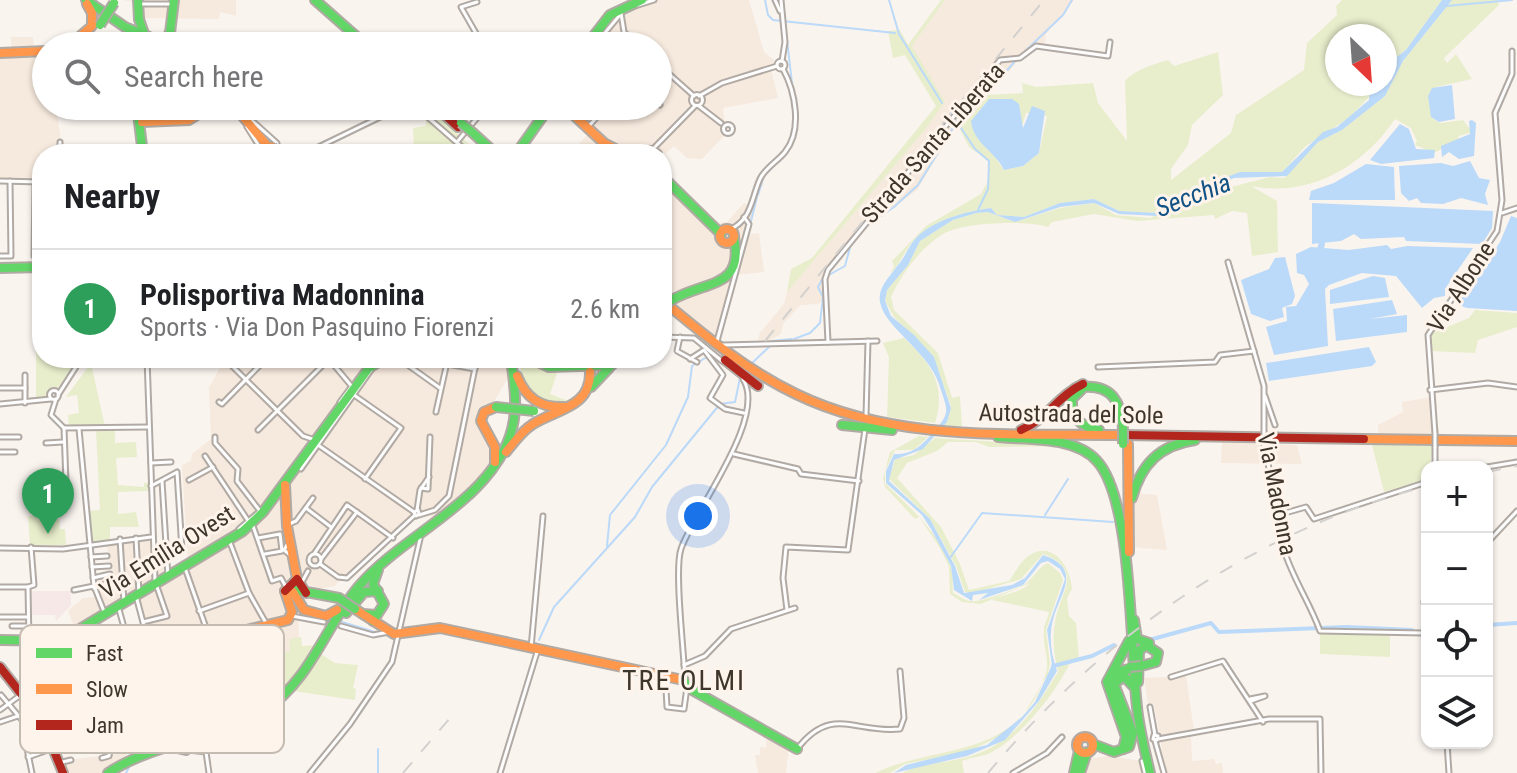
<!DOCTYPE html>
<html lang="en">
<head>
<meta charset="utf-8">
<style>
  :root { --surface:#fff; --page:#f6f6f6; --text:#202124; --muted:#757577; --line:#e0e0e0; --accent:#807870 }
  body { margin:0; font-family:"Roboto Condensed",sans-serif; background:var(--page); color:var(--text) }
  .controls { position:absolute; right:24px; bottom:24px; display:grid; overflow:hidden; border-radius:16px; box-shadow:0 2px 6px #0004 }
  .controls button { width:72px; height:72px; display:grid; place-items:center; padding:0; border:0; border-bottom:2px solid var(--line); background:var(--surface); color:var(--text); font:40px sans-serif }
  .compass { position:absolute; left:1325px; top:24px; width:72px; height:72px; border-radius:50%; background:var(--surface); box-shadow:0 2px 6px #0004; rotate:155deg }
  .you { position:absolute; left:698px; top:516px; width:28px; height:28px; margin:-20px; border:6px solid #fff; border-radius:50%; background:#1a73e8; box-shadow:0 0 0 12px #1a73e833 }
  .badge { display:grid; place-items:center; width:52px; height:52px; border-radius:50%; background:var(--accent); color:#fff; font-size:26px; font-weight:700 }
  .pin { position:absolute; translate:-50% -66px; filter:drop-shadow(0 2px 4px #0008) }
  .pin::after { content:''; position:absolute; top:42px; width:28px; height:24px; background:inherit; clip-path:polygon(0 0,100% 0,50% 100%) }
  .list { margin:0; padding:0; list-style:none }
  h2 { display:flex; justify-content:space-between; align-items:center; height:104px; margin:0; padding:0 32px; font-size:34px }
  h2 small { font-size:26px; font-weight:400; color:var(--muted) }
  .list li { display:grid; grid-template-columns:52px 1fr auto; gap:24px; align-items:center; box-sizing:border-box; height:120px; padding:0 32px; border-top:2px solid var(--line) }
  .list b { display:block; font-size:30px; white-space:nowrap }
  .list p { margin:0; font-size:26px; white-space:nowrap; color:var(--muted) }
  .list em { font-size:26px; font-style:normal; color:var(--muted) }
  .icon { flex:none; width:44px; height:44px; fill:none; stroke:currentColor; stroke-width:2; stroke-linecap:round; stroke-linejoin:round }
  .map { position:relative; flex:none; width:1517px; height:773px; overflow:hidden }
  .search { position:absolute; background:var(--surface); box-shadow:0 2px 6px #0004; left:32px; top:32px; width:640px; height:88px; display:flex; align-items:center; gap:20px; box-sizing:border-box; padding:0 28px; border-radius:44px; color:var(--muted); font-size:30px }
  .panel { position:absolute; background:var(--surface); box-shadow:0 2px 6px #0004; left:32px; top:144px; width:640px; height:224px; border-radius:32px }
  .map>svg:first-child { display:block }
</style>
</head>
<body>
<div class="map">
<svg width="1517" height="773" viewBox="0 0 1517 773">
  <rect width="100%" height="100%" fill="#faf4ef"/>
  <!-- built -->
  <g fill="#f6e9dd">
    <path d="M124,0H236V16L220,12L219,19L138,18L137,3Z"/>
    <path d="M630,0H749L764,52L774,60L771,69L778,98L723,108L726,134L702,159L687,158L674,146L665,154L657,149L658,154H570L592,130L567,106H658V46H582L601,19Z"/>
    <path d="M945,0H1074L1046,34L1044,47L1030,46L972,116L957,124L917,190L858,232L830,271L827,297L818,304L800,305L783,324L781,334L764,343L758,339L760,333L784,304L787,292L924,131L944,102L912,46Z"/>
    <path d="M11,37H33L34,49H46V106H56L63,154H42V180L0,179V56L12,55Z"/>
    <path d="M662,173L719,223L727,222L744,203L754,207L747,235L759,233L764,272L736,275L733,267L718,281L674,291L667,298L662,293Z"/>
    <path d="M728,278L734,282L717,341L673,303L712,289Z"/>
    <path d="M225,358H374L260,513L241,531L188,563L182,465L191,461L192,454L211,439L209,388Z"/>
    <path d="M378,358H508L511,372L494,402L478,415V425L492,443L493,461L477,483L437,516L418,517L348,578L340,579L335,586L317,589L299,578L291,579L286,586L298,618L299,638L289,639L290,652H267V659H260L257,628L152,651L137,597L234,539L277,497Z"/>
    <path d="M1433,397L1440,436L1379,435L1378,425L1403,412L1402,402Z"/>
    <path d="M1222,442L1297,445L1302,464L1221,463Z"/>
    <path d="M1134,493L1157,495L1167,550L1132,547Z"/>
    <path d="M151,539L152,568L166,561L167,576L75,628L68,611L83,598L99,597L94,582L112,577L107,546L122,540Z"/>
    <path d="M1186,676L1194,730L1191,736L1192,761L1214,759L1216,764L1222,763L1223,773H1166L1154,704L1148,705L1144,678Z"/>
    <path d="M767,734L789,746L786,773H758L755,755H760V747L766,748Z"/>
    <path d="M126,753V759L106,773H63L58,761Z"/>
    <path d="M1108,756L1142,761L1145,773H1082L1088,759Z"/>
  </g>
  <!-- education -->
  <path fill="#f7e8e8" d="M31,591H71V605L56,621L55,615H32Z"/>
  <!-- green -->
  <g fill="#e8eecc" fill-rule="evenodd">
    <path d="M941,0H945L912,46L945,102L924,131L787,292L791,269L812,258L936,106L905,55L893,58L888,31L900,30L908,45Z"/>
    <path d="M1342,0H1442L1406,50L1385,66V36H1337V84H1370L1372,94L1349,118L1306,146L1282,172H1240L1193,195L1181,196L1157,213L1119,211L1094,199L1060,203L1024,217L997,215L991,208C962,213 926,221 908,248C902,257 898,266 890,274L894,266L892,261L926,226L981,194L988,181L989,161L969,147L957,124L972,116L987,95L1023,93L1022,83L1036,87L1093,83L1098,103L1127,141L1125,81C1134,70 1154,64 1168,60L1174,66L1218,52L1223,95L1192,125L1188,145L1171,169V180L1231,133L1236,115L1304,70L1307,43L1337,15L1336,6ZM1011,99L1020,109L1022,127L1026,113L1047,116L1039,153L1023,166L1004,170L971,123L987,101Z"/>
    <path d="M1452,0H1498L1499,5L1444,58L1447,63L1456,54L1472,79L1436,87L1429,94L1432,118L1440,123L1463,120L1472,132L1459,136L1458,140L1434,153L1415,145L1417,141L1411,128L1395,119C1363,167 1308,198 1251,186L1277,201L1278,252L1252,256L1247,213L1232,211L1215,219L1214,215L1137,221L1094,214L1052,222L1048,227C1025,220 963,222 943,234C921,247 901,275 891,297L894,310L938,353L952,398L960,396L962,426L941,428L947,422L951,406L933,357L894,317L885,301L887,290L908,265L920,241L953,220L976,213L988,212L1015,222L1060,208L1094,203L1116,215L1150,218L1204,194L1270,177L1284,178L1318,142L1342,130L1385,96L1403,61Z"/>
    <path d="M432,111L480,154L414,152L413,128L426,126V118Z"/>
    <path d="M1475,310L1517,313V327L1478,340L1475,353L1430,351V334L1469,318Z"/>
    <path d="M904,338C931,363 947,386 935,423L887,417L889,357L883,343Z"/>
    <path d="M36,348H42V358H70L74,367C64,380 51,399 36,401Z"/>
    <path d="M518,358H562L550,394L571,402C538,415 523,385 518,358Z"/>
    <path d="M91,363L105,427L69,428L68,415L79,413L77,395L66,397Z"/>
    <path d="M115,429V443L136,442L137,457L116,458L118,485L144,487V483L149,482V491L118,492V514L136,512L139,527H110V540L91,544L88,511L100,510L96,430Z"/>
    <path d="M919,436L928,437L914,450H895L885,471V483C912,510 939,532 951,568C954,576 952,584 953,593C959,596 964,600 970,601C978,603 1017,589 1025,584C1034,578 1038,567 1048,563L1060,573L1063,580L1046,630L1050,664L1048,674L1024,714L1000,736L970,751L905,764L890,773H875C939,743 1018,761 1046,673C1050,659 1042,644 1044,630C1044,624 1048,618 1049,612L992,600C1005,593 1019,594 1030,583L981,604L962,602L950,594L949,567L940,548L919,517L915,519L885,487L883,478L890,452Z"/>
    <path d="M935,438L1067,446L989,447L976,442H948L937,451L907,463L897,478L941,527L960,564L969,590L1009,581C1015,573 1021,560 1030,555C1054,540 1071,569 1072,589L1067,598L1069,616L1076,623L1079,658L1071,660C1060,688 1020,738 992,752C982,757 972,757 962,761L964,773H902C919,764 944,763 963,758C1011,747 1034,711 1058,672C1054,654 1052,640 1055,622C1059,594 1086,570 1043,554L1021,579L973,593L965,592L956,566L930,519L889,479L895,459L914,455Z"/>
    <path d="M1372,445H1434L1427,480L1384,492Z"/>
    <path d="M52,514V519H59L60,529H65L66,545H30L28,516Z"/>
    <path d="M1349,626L1390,628V657L1320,654V628Z"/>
    <path d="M301,637L302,646L319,645L296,681L272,700L255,699L238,710L236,721L205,733L203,722L222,717L259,688L260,659H267V651L290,652L289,639Z"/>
    <path d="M321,654L335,663L358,665L353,688L356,689L355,700L293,691Z"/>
  </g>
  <!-- water -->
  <g fill="#bbd9f8">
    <path d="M1442,0H1452L1403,61L1385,96L1342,130L1318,142L1287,176L1234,178L1158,216L1119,214L1094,203L1060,207L1015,222L988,212L976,213L953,220L920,241L908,265L887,290L885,301L891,316L914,335L934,357L951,408L947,422L923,449L894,460L889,481L930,519L955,566L964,593L1012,585L1025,578L1043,555C1082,568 1062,591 1054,616C1048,636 1051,653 1057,671L1039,701L1005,740L967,756L894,773L906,765L987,745L1022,717L1035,702L1052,665L1047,630L1065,579L1060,569L1048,561L1041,563L1023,585L979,600L988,593L973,595L972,601L954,590L951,566L931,529L922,515L886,483V471L894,454C910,455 919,448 930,436C952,411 948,413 939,384C928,351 884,327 880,302C877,288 891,275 898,265C906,256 909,244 919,235C939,218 966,212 991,208L997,215L1024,217L1060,203L1094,199L1119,211L1157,213L1181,196L1193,195L1205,185L1240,172H1282L1323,132L1337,127L1369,100L1370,84H1385V66L1406,50Z"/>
    <path d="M1452,85L1455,119L1439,122L1431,117L1428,96L1432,88Z"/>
    <path d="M989,99H1012L1019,104L1023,128L1032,106L1045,111L1039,153L1023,166L1004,170C995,151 973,143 971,121Z"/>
    <path d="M1472,120L1476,123L1474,156L1459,159L1449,152L1442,157L1441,146L1470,134L1469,121Z"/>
    <path d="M1400,124L1409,129L1416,149L1435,150L1434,158L1381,164L1370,160Z"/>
    <path d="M1470,161L1479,178L1490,180L1485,194L1488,205L1461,198L1443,204L1421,203L1417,198L1409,201L1401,193L1399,166L1441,163L1453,166Z"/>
    <path d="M1366,164L1394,167L1395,200H1309L1311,191L1334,183Z"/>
    <path d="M1312,203L1493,211L1492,228L1482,244L1406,241L1404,237L1361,239L1354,234L1341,241L1312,244Z"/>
    <path d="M1511,216L1517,218V311L1467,308L1456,304V298L1467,292L1476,279L1500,242Z"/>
    <path d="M1387,245L1391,249L1407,246L1473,248L1445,289V296L1434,298L1422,308L1396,276L1362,273L1329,285L1325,289L1328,346L1274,355L1266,327L1287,321L1286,307L1296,306L1309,284L1304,275L1297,273L1296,254L1311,247L1349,250Z"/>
    <path d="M1285,257L1295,296L1292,304L1282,308L1284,317L1270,321L1251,314L1241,280L1269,269L1275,258Z"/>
    <path d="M1373,276L1385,278L1389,297L1330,304V290Z"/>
    <path d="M1392,300L1397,314L1369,319L1407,315V332L1336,341L1333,309Z"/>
    <path d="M1369,347L1376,362L1372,366L1269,381L1266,363Z"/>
  </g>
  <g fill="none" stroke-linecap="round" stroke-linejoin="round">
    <!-- stream -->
    <g stroke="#bbd9f8" stroke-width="2">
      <path d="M765,0L768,15L773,20L895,33"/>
      <path d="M889,0L899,34L942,103"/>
      <path d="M1446,6L1512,0"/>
      <path d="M785,22L793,92"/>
      <path d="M1019,57L1063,15L1072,0"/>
      <path d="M951,113L975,149L989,161L988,189L978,210"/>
      <path d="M966,118L1016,60"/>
      <path d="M790,149L796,128"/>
      <path d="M758,195L764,176L788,151"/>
      <path d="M865,227L894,207L918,185L953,128"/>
      <path d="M745,245L757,197"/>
      <path d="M827,276L845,266L851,244"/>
      <path d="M729,301L745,248"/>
      <path d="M794,339L810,333L820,323L823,297L818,287L824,276"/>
      <path d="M772,341L792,339"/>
      <path d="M710,356L711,355"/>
      <path d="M751,364L770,346"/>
      <path d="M1045,515L1068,479"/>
      <path d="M607,546L610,515L666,445L688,397L692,366L707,357"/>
      <path d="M950,558L982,513L1113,522"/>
      <path d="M342,622L378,633"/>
      <path d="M439,626L456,629"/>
      <path d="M539,640L554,607L635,517L652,487L720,404L735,402L740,378"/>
      <path d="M533,645L536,643"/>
      <path d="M131,757C131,721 174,687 194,660L192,647"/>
      <path d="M126,773L131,763"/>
      <path d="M378,773V749"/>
    </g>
    <!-- canal -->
    <g stroke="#bbd9f8" stroke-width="4">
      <path d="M1321,243H1323L1322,249H1319Z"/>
      <path d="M1487,625L1517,623"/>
      <path d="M1149,640L1211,623L1219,632L1347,627L1412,630"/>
      <path d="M1053,666L1092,656L1114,645"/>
    </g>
    <!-- street-tunnel -->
    <path stroke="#d4cec8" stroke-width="3" stroke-dasharray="3 1.5" stroke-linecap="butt" d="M307,570L308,568"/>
    <!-- street casing -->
    <g stroke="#b1aaa4" stroke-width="7">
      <g id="street">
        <path d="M775,0L780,11"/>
        <path d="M781,0L785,42L782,61"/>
        <path d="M477,2L461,7L477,35L479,46"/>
        <path d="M138,4H169"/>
        <path d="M638,5L654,0"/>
        <path d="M621,13L624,32L639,46"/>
        <path d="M594,46L619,16"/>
        <circle cx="781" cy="65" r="4"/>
        <path d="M658,64L694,96"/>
        <circle cx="697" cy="100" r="5.5"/>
        <path d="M699,96L722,83L777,66"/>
        <path d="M658,103L660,105"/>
        <path d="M415,106L470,154"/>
        <path d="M699,106L721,123"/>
        <path d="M248,117L277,143V148L270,154"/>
        <circle cx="728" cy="129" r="4.5"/>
        <path d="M247,127L264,154"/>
        <path d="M588,127L607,106"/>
        <path d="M60,142V154"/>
        <path d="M457,142L477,118V106"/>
        <path d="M651,151L695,106"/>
        <path d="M304,154L403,106"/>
        <path d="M0,181L42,182"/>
        <path d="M35,184L34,256H42"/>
        <path d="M1502,213L1517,208"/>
        <path d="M729,230C752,220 751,199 760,179C765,168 778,161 785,152C803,130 795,91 783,69"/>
        <path d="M0,256H11L10,181"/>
        <path d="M1228,262L1264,386V432"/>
        <path d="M662,337L694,338L722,361"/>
        <path d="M680,337L677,351L697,362"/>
        <path d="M717,341L749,224L744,217"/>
        <path d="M828,342L825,279L828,270L1000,60L1020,58L1036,46L1108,56L1110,42"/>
        <path d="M723,345L877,341"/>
        <path d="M328,358L354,389"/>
        <path d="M398,358L440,388"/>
        <path d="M690,359L704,350L723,375L710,398L725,409L744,413"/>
        <path d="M227,361L303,436L315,440"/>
        <path d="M447,364L475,369"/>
        <path d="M1098,367L1215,362L1220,355L1254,351"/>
        <path d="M25,375V403"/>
        <path d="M0,388H25"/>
        <path d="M1430,390L1488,383L1517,387"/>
        <circle cx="54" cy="395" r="4.5"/>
        <path d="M58,395L76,367L72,358"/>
        <path d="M354,395L401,428L365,479"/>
        <path d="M1265,396L1275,425"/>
        <path d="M56,399L51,415L64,428"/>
        <path d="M219,402L222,404L267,358"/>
        <path d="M340,402L352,386"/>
        <path d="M0,404L51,399"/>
        <path d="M436,412L448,358"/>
        <path d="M866,416L868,341"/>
        <path d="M79,429L94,586L105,614"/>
        <path d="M258,430L329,359"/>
        <path d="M1435,434L1428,335L1497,231L1502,200L1495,113L1512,74V51"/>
        <path d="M0,437H19"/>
        <path d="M215,437V443L238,469L237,481L260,511L239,529L241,533"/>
        <path d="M46,443L63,442"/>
        <path d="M318,445L414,512"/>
        <path d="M1264,445C1273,479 1274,516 1284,550C1293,579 1310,603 1320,631L1423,633L1427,627"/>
        <path d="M0,452H15"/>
        <path d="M734,454L798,469L801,474L859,481"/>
        <path d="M205,456L249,522"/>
        <path d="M151,463L171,462"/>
        <path d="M1435,467V447"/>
        <path d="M1480,467H1485"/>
        <path d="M1487,467L1517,462"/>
        <path d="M301,469L374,366"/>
        <path d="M189,480L213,467"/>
        <path d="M162,481L168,577"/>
        <path d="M66,483L64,428L148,427"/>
        <path d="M151,486L177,472L182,550L154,566"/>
        <path d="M421,488L428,489L430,437"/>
        <path d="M306,508L331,527"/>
        <path d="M417,510L420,490L429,477"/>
        <path d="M418,510L419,514L416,516L414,512Z"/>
        <path d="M419,515L435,510L449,496L477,358"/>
        <path d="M1278,515L1306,507L1314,519L1427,482"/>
        <path d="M252,523L272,581L281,578L286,587"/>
        <path d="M289,524L296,521L313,498"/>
        <path d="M136,538L139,594"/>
        <path d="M258,538L280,534L282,551L265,554"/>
        <path d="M120,539L124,603"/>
        <path d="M229,540L249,593L266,623"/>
        <path d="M1487,543L1517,511"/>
        <path d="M287,545L284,550L289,554"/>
        <path d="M0,548L63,549L151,537"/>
        <circle cx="315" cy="560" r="6"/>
        <path d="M314,554L347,505L393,538"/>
        <path d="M91,557L107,556"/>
        <path d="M321,559L357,512"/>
        <path d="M320,564L338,577L347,578L415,515"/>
        <path d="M92,567L109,566"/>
        <path d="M185,568L205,625"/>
        <path d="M93,578L110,574"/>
        <path d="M302,582L308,571"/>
        <path d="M0,587H28"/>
        <path d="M94,588L110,582"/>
        <path d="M1427,588L1424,602L1427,621"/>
        <path d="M74,590L94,586"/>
        <path d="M136,596L151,652L152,699"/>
        <path d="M118,606L131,652"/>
        <path d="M787,610L783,578L786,547L848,550L865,429"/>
        <path d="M199,611L249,593"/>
        <path d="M292,616L324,622"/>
        <path d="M0,617H28"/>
        <path d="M143,622L167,616L155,581L147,358"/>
        <path d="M12,626H29"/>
        <path d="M341,626L373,635L389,632"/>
        <path d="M125,630L132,628L138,652"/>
        <path d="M244,631L247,671"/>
        <path d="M220,638L221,655L233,654"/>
        <path d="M29,642L28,587L34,585L31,547"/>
        <path d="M232,642L234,671"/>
        <path d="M196,643L205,721"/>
        <path d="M531,648L543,516"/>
        <path d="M48,650L60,737"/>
        <path d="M60,650L69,708L146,707"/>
        <path d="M103,651L109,707"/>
        <path d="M160,651L161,687"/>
        <path d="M62,662L79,667L93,665L96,692"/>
        <path d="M684,665L705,656L731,629L795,608"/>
        <path d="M199,666L259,674L256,628"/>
        <path d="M174,668H177L175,648"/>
        <path d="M117,671L123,707"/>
        <path d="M130,671L135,707"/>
        <path d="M107,672L143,671"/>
        <path d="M220,677V669"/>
        <path d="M1171,677L1223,661L1263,722"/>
        <path d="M685,679C684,652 674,569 681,549C693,512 768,418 743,379"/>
        <path d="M16,687L35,682L30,650"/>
        <path d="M666,689L667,707L684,709L687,687"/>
        <path d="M1,695L22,720L38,715"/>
        <path d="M134,696L152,694"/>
        <path d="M203,696L246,694"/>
        <path d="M69,697L77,694L75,667"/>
        <path d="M1250,699L1265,696L1251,701"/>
        <path d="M30,704L53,698"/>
        <path d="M1150,707L1155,735"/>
        <path d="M0,710L22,694"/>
        <path d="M0,722L18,716"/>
        <path d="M1154,735L1158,736L1157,740L1153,739Z"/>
        <path d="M79,736L80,726L115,725L109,756L102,758"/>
        <path d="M1158,739L1269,719H1320L1321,773"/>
        <path d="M48,740L84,736"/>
        <path d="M1155,741L1164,773"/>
        <path d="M1447,743L1449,773"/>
        <path d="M26,744L32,773"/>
        <path d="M797,749C832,704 855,734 900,729L904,718L900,671"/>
        <path d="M188,750L206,752L209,773"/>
        <path d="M28,757L51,749"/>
        <path d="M1142,761L1145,773"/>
        <path d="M58,763L71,760"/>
        <path d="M310,773L350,724L392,662L420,539"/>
        <path d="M500,773L538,649"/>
        <path d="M1013,773L1047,753L1062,737"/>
      </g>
    </g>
    <!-- fast casing -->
    <g stroke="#b1aaa4" stroke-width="12">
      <g id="fast">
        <path d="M86,0L125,27L171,46"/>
        <path d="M138,0L139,19"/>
        <path d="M315,0L367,46"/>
        <path d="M139,19L144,34"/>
        <path d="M170,33L174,0"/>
        <path d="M125,46H155"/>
        <path d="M586,46L610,15L642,0"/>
        <path d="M137,106L143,154"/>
        <path d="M473,133L496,154"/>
        <path d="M516,154L550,106"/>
        <path d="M662,176L721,234"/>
        <path d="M0,268L42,267"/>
        <path d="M670,301C704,280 745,290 734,237"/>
        <path d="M530,358L549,367L612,365"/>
        <path d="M591,387L609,368"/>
        <path d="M842,425L892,430"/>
        <path d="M1099,430C1081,427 1071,418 1072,399L1084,387C1112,385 1122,403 1123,429"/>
        <path d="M998,437C1029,440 1075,436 1097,461C1133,500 1130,650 1137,707C1139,729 1145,751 1150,773"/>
        <path d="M1132,498C1141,464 1160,445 1195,440"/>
        <path d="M290,589L339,598"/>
        <path d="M346,613L364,592L378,591"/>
        <path d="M363,614L376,615"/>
        <path d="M1134,620L1137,639L1149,643"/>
        <path d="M373,621L384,604L373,584L378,570"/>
        <path d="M0,640L60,641L243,531L263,512L369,368L385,358"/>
        <path d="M1112,680L1118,671L1131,669"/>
        <path d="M685,682L687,687L797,749"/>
        <path d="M1138,682L1139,651L1146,645L1158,653L1156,662L1141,666"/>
        <path d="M1093,744L1114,752L1129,747L1133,733L1114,684L1124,676L1133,686"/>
        <path d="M1123,749L1126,737L1107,682L1129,641"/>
        <path d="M108,773C156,741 217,741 265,710C311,680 326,624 360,585C404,534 487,503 510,436C519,410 514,384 511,358"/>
        <path d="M1074,773L1079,751"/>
        <path d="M1080,773L1087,752"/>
      </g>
    </g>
    <!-- slow casing -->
    <g stroke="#b1aaa4" stroke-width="12">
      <g id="slow">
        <path d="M69,46L92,26V13L87,4"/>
        <path d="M0,53L46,51"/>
        <path d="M234,106L270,149"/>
        <path d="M564,106L604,143L625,154"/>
        <path d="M142,122L189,120L211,106"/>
        <circle cx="727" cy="236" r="7"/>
        <path d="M662,300C704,335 746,370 796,394C897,443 1015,433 1124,435"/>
        <path d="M517,376C526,398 540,408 564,407"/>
        <path d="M1364,439L1517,441"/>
        <path d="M1128,444L1129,552"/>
        <path d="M506,452C514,442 522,431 533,424C557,409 591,407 590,372"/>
        <path d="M495,462V447L481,421L484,412L496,407"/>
        <path d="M285,485L287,526L297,579"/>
        <path d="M293,592L304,610L326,616L337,610"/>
        <path d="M355,609L394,634L440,628L683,680"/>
        <path d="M29,642L30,649L149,652L169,649L288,620L292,612L285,591"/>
        <circle cx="1085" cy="745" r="8"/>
      </g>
    </g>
    <!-- jam casing -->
    <g stroke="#b1aaa4" stroke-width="12">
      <g id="jam">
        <path d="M435,106L458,127"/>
        <path d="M645,154L651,151L657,154"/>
        <path d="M725,360L758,386"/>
        <path d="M1021,430C1046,420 1059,395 1083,384"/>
        <path d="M1124,435L1364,439"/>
        <path d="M285,591L297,579L306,593"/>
        <path d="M0,667L41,719L63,773"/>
        <path d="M168,746L186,750L184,745L189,741"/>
      </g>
    </g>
    <!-- street -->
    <use href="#street" stroke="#fefdfd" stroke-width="3"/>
    <!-- fast -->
    <use href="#fast" stroke="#63d668" stroke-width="8"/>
    <!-- slow -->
    <use href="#slow" stroke="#ff974d" stroke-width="8"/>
    <!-- jam -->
    <use href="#jam" stroke="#b3261e" stroke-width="8"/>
    <!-- rail -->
    <g stroke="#d3d1cf" stroke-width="2" stroke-dasharray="14 14" stroke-linecap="butt">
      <path d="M765,341L1044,0"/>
      <path d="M1487,472L1517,466"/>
      <path d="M403,773L456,711"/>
      <path d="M988,773C1102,636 1253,531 1427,486"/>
    </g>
    <!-- street-bridge casing -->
    <g stroke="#b1aaa4" stroke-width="7" stroke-linecap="butt">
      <g id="street-bridge">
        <path d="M1264,444V432"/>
        <path d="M1435,447V434"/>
      </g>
    </g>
    <!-- fast-bridge casing -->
    <g stroke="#b1aaa4" stroke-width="12" stroke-linecap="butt">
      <g id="fast-bridge">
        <path d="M100,25L114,3"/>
        <path d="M160,46L170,33"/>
        <path d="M461,123L473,133"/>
        <path d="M663,309L670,301"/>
        <path d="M496,407L534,411"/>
        <path d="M1123,429V444"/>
        <path d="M339,598L355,609"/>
        <path d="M1130,667L1141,666"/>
      </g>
    </g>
    <!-- slow-bridge casing -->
    <g stroke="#b1aaa4" stroke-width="12" stroke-linecap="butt">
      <path id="slow-bridge" d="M272,147L279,154"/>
    </g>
    <!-- street-bridge -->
    <use href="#street-bridge" stroke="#fefdfd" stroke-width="3"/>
    <!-- fast-bridge -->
    <use href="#fast-bridge" stroke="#63d668" stroke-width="8"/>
    <!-- slow-bridge -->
    <use href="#slow-bridge" stroke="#ff974d" stroke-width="8"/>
  </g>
  <g text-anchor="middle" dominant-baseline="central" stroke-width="6" stroke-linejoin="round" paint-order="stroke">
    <!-- street labels -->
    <g font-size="24" fill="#3e352b" stroke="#fef4eb">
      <text transform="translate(933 143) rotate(-49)">Strada Santa Liberata</text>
      <text transform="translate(1461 287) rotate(-57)">Via Albone</text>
      <text transform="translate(1071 414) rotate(1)">Autostrada del Sole</text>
      <text transform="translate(1277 494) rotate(79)">Via Madonna</text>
      <text transform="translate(167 552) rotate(-32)">Via Emilia Ovest</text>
    </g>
    <!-- water labels -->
    <g font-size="26" font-style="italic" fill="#115285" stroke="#fef4eb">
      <text transform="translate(1193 195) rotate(-21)">Secchia</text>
    </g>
    <!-- quarter labels -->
    <g font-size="28" letter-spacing="2" fill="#3e352b" stroke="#fef4eb">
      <text x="684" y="680">TRE OLMI</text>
    </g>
  </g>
  <!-- legend -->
  <rect x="20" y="625" width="264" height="128" rx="12" fill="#fef4eb" stroke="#c4bbb1" stroke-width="2"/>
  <rect x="36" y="648" width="36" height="10" fill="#63d668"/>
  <rect x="36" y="684" width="36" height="10" fill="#ff974d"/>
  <rect x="36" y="720" width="36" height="10" fill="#b3261e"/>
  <g font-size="22" fill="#3e352b">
    <text x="86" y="661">Fast</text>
    <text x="86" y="697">Slow</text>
    <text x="86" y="733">Jam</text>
  </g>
</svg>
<div class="controls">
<button>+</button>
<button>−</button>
<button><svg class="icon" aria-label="locate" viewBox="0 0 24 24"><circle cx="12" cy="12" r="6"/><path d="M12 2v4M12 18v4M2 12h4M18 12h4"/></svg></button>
<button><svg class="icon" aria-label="layers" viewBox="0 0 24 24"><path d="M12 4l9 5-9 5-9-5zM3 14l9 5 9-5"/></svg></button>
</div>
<svg class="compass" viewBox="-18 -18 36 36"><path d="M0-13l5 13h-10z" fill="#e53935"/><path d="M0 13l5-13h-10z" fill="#757577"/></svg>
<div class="you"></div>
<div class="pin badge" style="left:48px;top:534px;background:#2e9e5b">1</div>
<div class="search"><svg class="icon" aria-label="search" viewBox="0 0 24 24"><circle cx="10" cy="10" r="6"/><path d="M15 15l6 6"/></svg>Search here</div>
<section class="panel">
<h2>Nearby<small></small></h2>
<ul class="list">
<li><span class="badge" style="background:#2e9e5b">1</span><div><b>Polisportiva Madonnina</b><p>Sports · Via Don Pasquino Fiorenzi</p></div><em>2.6 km</em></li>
</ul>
</section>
</div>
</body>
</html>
